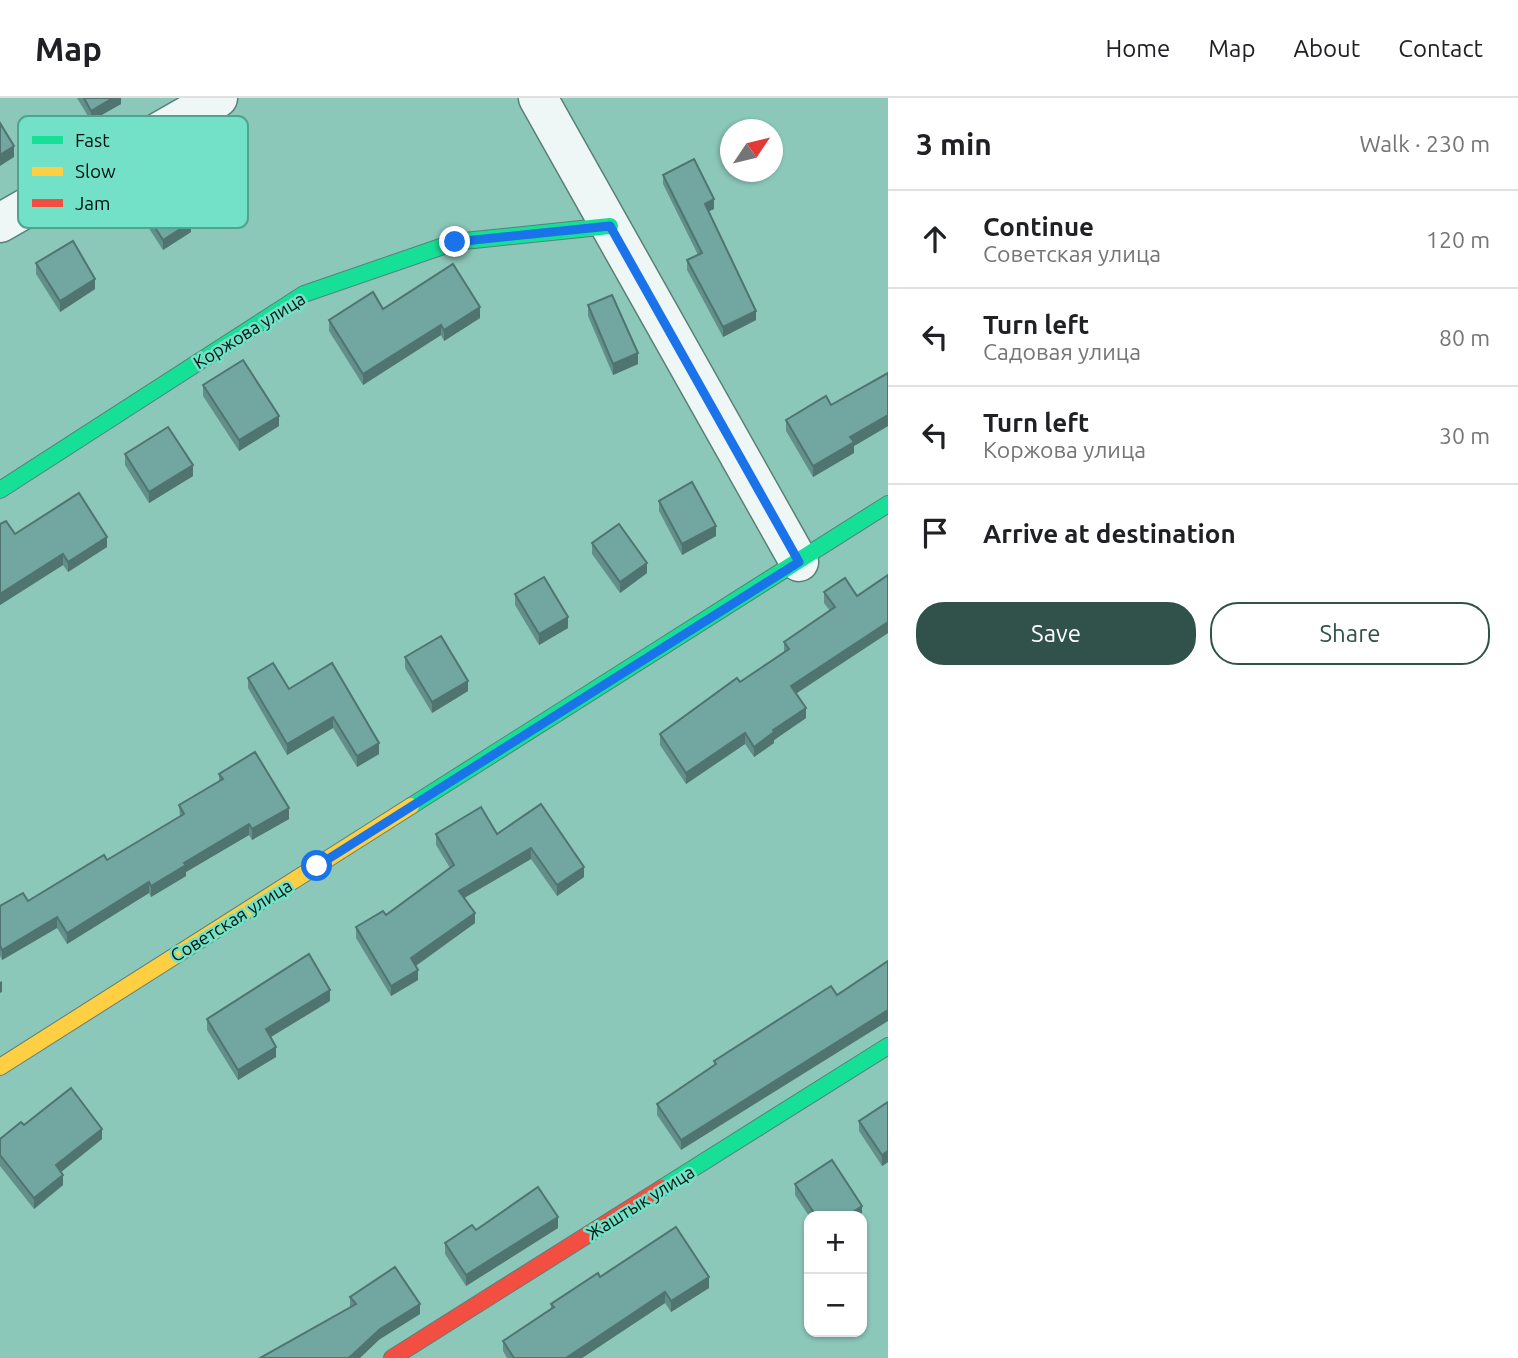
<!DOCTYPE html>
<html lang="en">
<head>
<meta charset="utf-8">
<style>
  :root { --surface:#fff; --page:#f2f2f2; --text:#202124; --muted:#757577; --line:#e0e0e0; --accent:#31524a }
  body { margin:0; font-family:Ubuntu,sans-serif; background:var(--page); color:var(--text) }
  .controls { position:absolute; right:21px; bottom:21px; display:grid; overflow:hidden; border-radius:14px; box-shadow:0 2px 5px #0004 }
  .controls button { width:63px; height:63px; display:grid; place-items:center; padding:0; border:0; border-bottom:2px solid var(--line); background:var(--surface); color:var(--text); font:35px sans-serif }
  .compass { position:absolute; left:720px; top:21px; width:63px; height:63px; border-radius:50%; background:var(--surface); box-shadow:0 2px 5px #0004; rotate:55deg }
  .stop { position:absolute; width:21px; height:21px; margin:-16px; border:5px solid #1a73e8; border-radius:50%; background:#fff }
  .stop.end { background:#1a73e8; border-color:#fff; box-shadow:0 2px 7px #0008 }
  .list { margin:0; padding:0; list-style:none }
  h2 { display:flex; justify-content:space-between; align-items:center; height:91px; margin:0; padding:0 28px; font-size:30px }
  h2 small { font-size:23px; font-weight:400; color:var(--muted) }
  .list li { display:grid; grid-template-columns:46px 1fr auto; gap:21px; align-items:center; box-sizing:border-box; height:98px; padding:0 28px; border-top:2px solid var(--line) }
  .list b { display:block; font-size:26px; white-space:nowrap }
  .list p { margin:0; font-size:23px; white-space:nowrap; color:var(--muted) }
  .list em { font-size:23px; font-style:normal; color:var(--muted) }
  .actions { display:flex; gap:14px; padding:21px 28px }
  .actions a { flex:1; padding:16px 0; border:2px solid var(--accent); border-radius:28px; text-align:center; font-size:24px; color:var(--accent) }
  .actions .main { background:var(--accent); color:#fff }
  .icon { flex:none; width:38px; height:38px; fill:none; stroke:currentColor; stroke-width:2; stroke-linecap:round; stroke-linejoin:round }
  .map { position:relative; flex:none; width:888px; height:1260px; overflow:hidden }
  header { display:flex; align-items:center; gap:42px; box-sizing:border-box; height:98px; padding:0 35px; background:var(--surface); border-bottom:2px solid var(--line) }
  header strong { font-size:33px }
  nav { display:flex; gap:38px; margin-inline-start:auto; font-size:24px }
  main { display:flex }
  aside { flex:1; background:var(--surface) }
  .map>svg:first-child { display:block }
</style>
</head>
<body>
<header>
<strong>Map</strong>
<nav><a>Home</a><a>Map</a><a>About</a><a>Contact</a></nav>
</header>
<main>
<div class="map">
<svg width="888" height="1260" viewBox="0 0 888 1260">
  <rect width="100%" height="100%" fill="#8cc8ba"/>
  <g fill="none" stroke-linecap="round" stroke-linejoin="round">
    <!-- street casing -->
    <g stroke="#598077" stroke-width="41">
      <g id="street">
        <path d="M538,0L799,464"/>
        <path d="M0,125L218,0"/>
      </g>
    </g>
    <!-- fast casing -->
    <g stroke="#598077" stroke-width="18">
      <g id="fast">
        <path d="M0,392L304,196L455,144L610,128"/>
        <path d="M411,708L888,406"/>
        <path d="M662,1090L888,948"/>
      </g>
    </g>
    <!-- slow casing -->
    <g stroke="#598077" stroke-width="18">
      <path id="slow" d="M0,969L411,708"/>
    </g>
    <!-- jam casing -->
    <g stroke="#598077" stroke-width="18">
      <path id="jam" d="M392,1260L662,1090"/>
    </g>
    <!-- street -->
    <use href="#street" stroke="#eef7f5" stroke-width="38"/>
    <!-- fast -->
    <use href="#fast" stroke="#16e098" stroke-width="16"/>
    <!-- slow -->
    <use href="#slow" stroke="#ffcf43" stroke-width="16"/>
    <!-- jam -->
    <use href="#jam" stroke="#f24e42" stroke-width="16"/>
  </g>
  <!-- wall -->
  <g fill="#628f8a">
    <path d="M77,0H121V6L91,23Z"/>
    <path d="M663,77L714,111L709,113L756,222L723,239L687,172V162L698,157L663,86Z"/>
    <path d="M137,101L191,134L163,152L137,112Z"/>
    <path d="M36,165L95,191L60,214L36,176Z"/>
    <path d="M588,207L638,266L613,277L588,218Z"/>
    <path d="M383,211L480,220L444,243L441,237L363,287L329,233V222Z"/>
    <path d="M888,275V328L854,348V355L813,379L786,333V322L831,307Z"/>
    <path d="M203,287L279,328L239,353L203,298Z"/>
    <path d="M125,356L193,378L149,405L125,367Z"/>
    <path d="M659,403L716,438L682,457L659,413Z"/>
    <path d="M0,426L15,436L107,449L68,474L63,467L0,507Z"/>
    <path d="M592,445L647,475L620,495L592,456Z"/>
    <path d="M888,477V535L796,595L806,620L774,642V645L754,659L745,646L686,686L660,647V636L784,555V544L830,513L824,505V494L857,498Z"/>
    <path d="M515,496L568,530L539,547L515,507Z"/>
    <path d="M405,559L468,593L432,615L405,570Z"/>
    <path d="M332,565L379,656L357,669L333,630L287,657L248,590V580L289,591Z"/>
    <path d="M219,676L289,721L252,742L249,737L186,774V778L151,799L149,795L67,846L57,830L2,862L0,858V808L28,803L107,762L180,719L179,707L219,683Z"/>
    <path d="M541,706L584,779L557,798L531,761L464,800L475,825L416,868L418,882L391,898L356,840V829L386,817L450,770L436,747V736H497Z"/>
    <path d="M837,897L681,1052L657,1017V1006L714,967V963Z"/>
    <path d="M330,903L270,939L276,959L238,982L207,932V921Z"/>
    <path d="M888,1004V1064L882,1068L859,1033V1023Z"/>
    <path d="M0,1041H102L61,1074L63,1087L34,1111L0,1068Z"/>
    <path d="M832,1062L862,1108V1119V1118H809L795,1097V1086Z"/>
    <path d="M558,1130L466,1188L445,1156V1145L476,1132Z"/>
    <path d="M600,1179L709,1190L671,1214L665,1205L582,1260H507L503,1253V1243L551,1211V1206Z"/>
    <path d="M350,1199L420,1216L380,1241L350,1209Z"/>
  </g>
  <!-- shaded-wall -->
  <g fill="#507470">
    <path d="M113,0H121V6L91,23V13Z"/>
    <path d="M14,48V59L0,68V57Z"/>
    <path d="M714,101V111L705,115V106Z"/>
    <path d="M191,124V134L163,152V142Z"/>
    <path d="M95,181V191L60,214V203Z"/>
    <path d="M480,209V220L444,243V232Z"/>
    <path d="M756,213V222L723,239V229Z"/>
    <path d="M441,227V237L363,287V276Z"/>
    <path d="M638,255V266L613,277V266Z"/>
    <path d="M888,317V328L854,348V355L813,379V368L850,339Z"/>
    <path d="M279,318V328L239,353V342Z"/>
    <path d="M193,367V378L149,405V394Z"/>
    <path d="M716,428V438L682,457V446Z"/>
    <path d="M107,439V449L68,474V464Z"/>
    <path d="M63,456V467L0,507V496Z"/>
    <path d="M647,465V475L620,495V484Z"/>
    <path d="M568,519V530L539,547V536Z"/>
    <path d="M888,524V535L791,599V588Z"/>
    <path d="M468,583V593L432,615V604Z"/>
    <path d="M806,610V620L774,642V645L754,659V649L773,632Z"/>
    <path d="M333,619V630L287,657V646Z"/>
    <path d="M745,635V646L686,686V675Z"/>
    <path d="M379,645V656L357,669V658Z"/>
    <path d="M289,710V721L252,742V731Z"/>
    <path d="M249,726V737L186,774V778L151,799V788L184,765Z"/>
    <path d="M531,750V761L459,803V793Z"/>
    <path d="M584,769V779L557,798V787Z"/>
    <path d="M149,784V795L67,846V835Z"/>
    <path d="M475,815V825L411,871V860Z"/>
    <path d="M57,819V830L2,862V852Z"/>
    <path d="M418,872V882L391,898V888Z"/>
    <path d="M2,883V894L0,895V884Z"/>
    <path d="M330,892V903L266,942V931Z"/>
    <path d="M888,912V923L681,1052V1042Z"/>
    <path d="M276,949V959L238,982V972Z"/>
    <path d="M102,1031V1041L56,1078V1067Z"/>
    <path d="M888,1053V1064L882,1068V1057Z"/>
    <path d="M63,1077V1087L34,1111V1100Z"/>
    <path d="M862,1108V1119V1118H847Z"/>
    <path d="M558,1119V1130L466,1188V1177Z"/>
    <path d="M709,1179V1190L671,1214V1203Z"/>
    <path d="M665,1194V1205L582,1260H566Z"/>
    <path d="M420,1206V1216L380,1241L360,1260H348L380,1231Z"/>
  </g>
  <!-- building -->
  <g fill="#72a6a0" stroke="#507470" stroke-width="2">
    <path d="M84,0H113L91,13Z"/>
    <path d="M0,25L14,48L0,57Z"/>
    <path d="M694,61L714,101L705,106L756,213L723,229L687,162L702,155L663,77Z"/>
    <path d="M166,83L191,124L163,142L137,101Z"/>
    <path d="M73,143L95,181L60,203L36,165Z"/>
    <path d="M453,166L480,209L444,232L441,227L363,276L329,222L373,194L383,211Z"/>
    <path d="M612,197L638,255L613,266L588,207Z"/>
    <path d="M243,262L279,318L239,342L203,287Z"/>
    <path d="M888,275V317L850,339L854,344L813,368L786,322L826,298L831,307Z"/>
    <path d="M168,329L193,367L149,394L125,356Z"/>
    <path d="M692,384L716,428L682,446L659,403Z"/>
    <path d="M79,395L107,439L68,464L63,456L0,496V426L6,423L15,436Z"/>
    <path d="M619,426L647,465L620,484L592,445Z"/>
    <path d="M888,477V524L791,588L806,610L773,632L774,634L754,649L745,635L686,675L660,636L737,580L740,584L789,551L784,544L835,509L824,494L845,480L857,498Z"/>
    <path d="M544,479L568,519L539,536L515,496Z"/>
    <path d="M441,538L468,583L432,604L405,559Z"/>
    <path d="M273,565L289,591L332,565L379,645L357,658L333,619L287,646L248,580Z"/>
    <path d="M255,654L289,710L252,731L249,726L184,765L186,767L151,788L149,784L67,835L57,819L2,852L0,847V808L23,795L28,803L104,757L107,762L184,716L179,707L223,681L219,676Z"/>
    <path d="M541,706L584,769L557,787L531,750L459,793L475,815L411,860L418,872L391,888L356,829L383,813L386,817L454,767L436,736L481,709L497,736Z"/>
    <path d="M309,856L330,892L266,931L276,949L238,972L207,921Z"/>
    <path d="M888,863V912L681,1042L657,1006L716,966L714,963L831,888L837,897Z"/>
    <path d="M71,990L102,1031L56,1067L63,1077L34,1100L0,1057V1041L21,1024L24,1027Z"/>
    <path d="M888,1004V1053L882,1057L859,1023Z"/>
    <path d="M832,1062L862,1108L847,1118H816L795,1086Z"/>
    <path d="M538,1089L558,1119L466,1177L445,1145L472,1127L476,1132Z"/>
    <path d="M676,1129L709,1179L671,1203L665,1194L566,1260H514L503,1243L554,1209L551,1206L598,1175L600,1179Z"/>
    <path d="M395,1169L420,1206L380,1231L350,1259L348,1260H260L356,1206L350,1199Z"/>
  </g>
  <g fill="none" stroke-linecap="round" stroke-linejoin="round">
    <!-- route -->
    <path stroke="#1a73e8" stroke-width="9" d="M317,768L799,464L610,128L455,144"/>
  </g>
  <g text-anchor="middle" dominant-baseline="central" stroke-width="5" stroke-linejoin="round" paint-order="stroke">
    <!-- street labels -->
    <g font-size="18" fill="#00120d" stroke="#73e1c7">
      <text transform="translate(249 232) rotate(-32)">Коржова улица</text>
      <text transform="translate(231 822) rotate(-32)">Советская улица</text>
      <text transform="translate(640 1104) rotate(-32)">Жаштык улица</text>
    </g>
  </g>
  <!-- legend -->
  <rect x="18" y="18" width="230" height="112" rx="10" fill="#73e1c7" stroke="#50a38f" stroke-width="2"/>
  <rect x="32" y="38" width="31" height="8" fill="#16e098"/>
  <rect x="32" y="69" width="31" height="9" fill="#ffcf43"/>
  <rect x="32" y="101" width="31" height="8" fill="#f24e42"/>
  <g font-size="19" fill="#00120d">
    <text x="75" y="49">Fast</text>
    <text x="75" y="80">Slow</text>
    <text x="75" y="112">Jam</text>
  </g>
</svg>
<div class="controls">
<button>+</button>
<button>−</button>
</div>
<svg class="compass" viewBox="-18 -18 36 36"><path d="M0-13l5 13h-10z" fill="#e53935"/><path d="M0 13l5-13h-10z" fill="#757577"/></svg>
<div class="stop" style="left:317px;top:768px"></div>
<div class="stop end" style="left:455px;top:144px"></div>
</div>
<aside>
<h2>3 min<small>Walk · 230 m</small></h2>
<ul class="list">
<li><svg class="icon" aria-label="ahead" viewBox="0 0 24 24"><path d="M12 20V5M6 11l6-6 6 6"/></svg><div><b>Continue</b><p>Советская улица</p></div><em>120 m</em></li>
<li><svg class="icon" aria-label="left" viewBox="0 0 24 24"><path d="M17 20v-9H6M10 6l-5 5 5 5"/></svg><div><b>Turn left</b><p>Садовая улица</p></div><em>80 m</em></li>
<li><svg class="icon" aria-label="left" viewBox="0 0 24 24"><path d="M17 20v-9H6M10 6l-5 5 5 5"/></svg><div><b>Turn left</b><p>Коржова улица</p></div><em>30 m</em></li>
<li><svg class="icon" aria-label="arrive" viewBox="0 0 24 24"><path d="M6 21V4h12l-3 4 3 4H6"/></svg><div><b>Arrive at destination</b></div></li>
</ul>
<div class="actions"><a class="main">Save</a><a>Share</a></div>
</aside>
</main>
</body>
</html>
